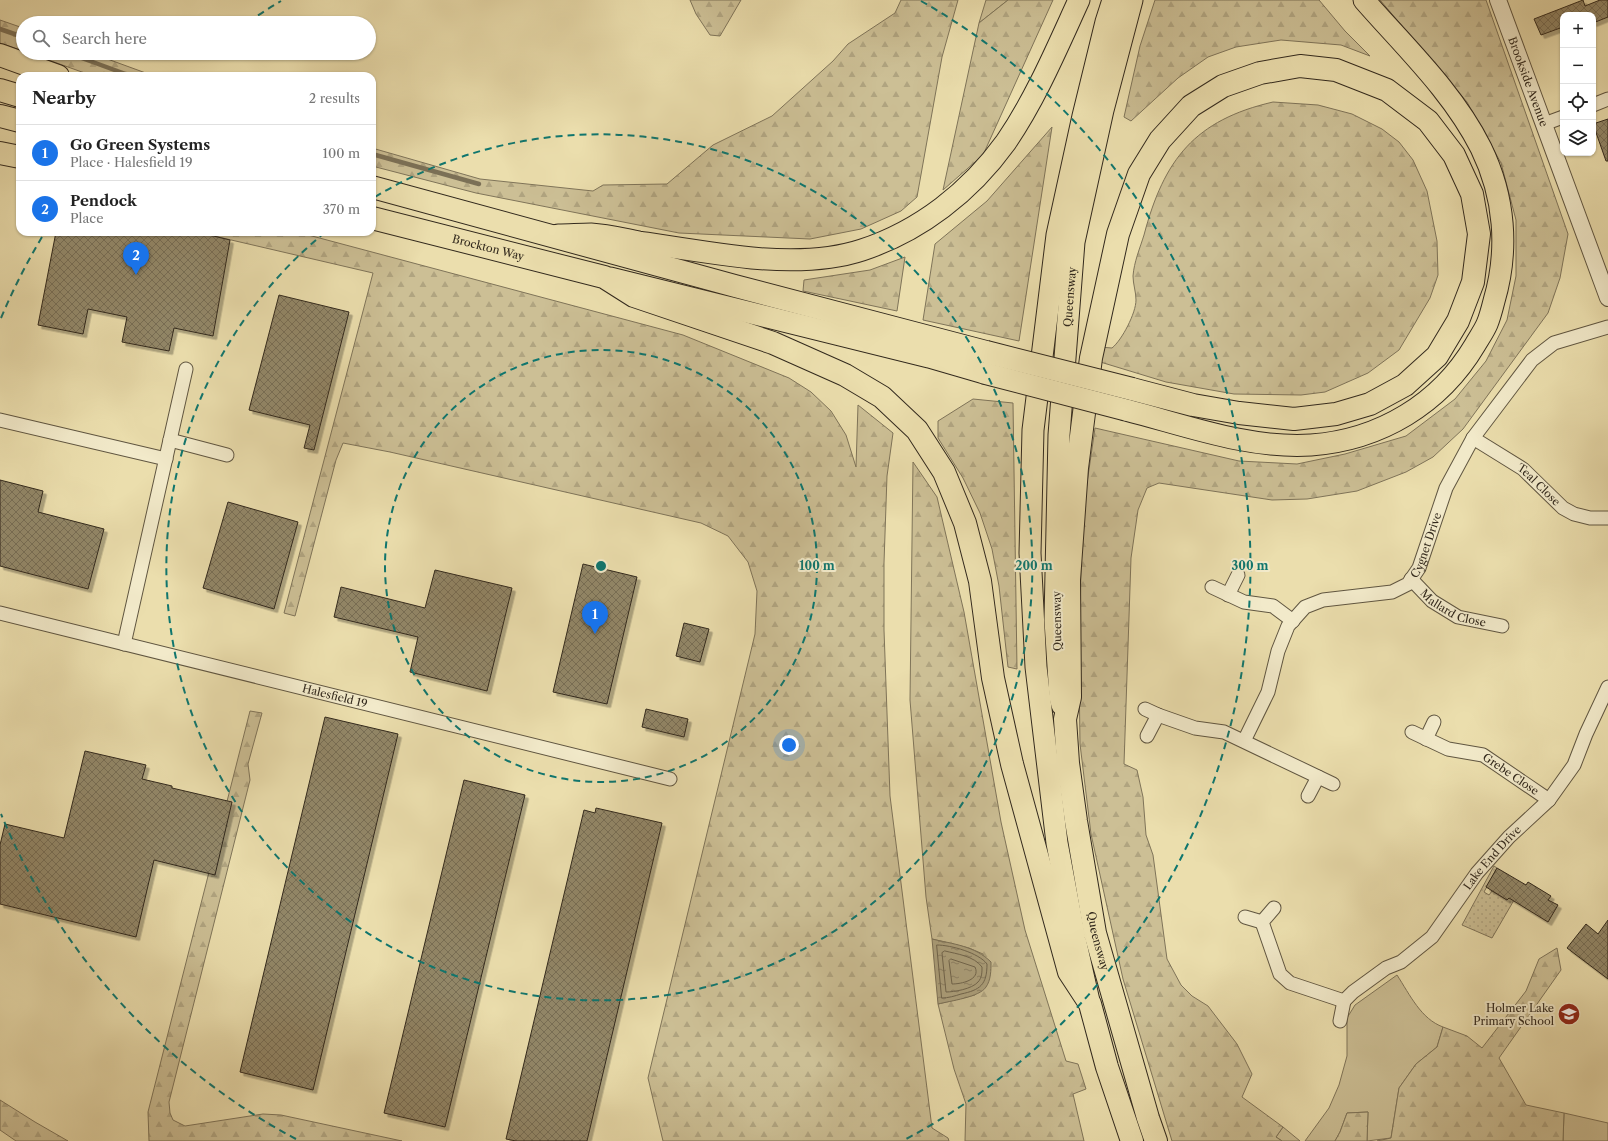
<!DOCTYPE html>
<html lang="en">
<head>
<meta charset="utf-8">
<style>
  :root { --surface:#fff; --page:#f6f6f6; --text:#222; --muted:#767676; --line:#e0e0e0; --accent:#1a73e8 }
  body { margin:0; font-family:"Libre Caslon Text",serif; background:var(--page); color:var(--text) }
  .controls { position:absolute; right:12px; top:12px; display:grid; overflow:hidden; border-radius:8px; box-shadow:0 1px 3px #0004 }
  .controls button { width:36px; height:36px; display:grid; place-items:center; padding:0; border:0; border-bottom:1px solid var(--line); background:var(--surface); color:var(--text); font:20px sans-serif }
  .you { position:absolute; left:789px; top:745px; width:14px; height:14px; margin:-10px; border:3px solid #fff; border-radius:50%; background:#1a73e8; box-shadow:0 0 0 6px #1a73e833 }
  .badge { display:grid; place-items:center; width:26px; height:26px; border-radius:50%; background:var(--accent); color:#fff; font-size:13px; font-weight:700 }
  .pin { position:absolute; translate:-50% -33px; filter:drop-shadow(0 1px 2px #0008) }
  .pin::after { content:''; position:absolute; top:21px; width:14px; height:12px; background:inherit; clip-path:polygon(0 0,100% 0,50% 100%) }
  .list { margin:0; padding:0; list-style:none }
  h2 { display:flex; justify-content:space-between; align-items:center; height:52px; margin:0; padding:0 16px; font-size:17px }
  h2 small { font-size:13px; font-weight:400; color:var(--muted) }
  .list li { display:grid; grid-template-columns:26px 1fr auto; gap:12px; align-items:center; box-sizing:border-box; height:56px; padding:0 16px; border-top:1px solid var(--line) }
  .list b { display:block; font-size:15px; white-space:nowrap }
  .list p { margin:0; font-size:13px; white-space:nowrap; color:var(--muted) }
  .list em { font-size:13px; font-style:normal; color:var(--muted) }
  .icon { flex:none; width:22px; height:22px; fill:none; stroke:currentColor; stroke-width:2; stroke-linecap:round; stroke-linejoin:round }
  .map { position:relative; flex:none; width:1608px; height:1141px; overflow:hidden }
  .search { position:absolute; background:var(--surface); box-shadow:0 1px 3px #0004; left:16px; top:16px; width:360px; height:44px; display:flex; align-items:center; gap:10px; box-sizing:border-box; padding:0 14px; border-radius:22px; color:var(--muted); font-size:15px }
  .panel { position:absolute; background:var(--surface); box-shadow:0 1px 3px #0004; left:16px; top:72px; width:360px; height:164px; border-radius:12px }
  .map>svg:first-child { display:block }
</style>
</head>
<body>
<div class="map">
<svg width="1608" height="1141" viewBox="0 0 1608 1141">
  <defs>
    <pattern id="forest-firs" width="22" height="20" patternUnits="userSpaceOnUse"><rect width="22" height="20" fill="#ccbf95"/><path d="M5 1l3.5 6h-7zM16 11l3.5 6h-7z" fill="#b0a480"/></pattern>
    <pattern id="garden-dots" width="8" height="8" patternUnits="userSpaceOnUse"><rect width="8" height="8" fill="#ccbf95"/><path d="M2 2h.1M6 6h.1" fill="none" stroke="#b0a480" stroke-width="1.8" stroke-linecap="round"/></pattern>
    <pattern id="water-ripples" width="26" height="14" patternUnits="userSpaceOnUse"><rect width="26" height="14" fill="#aca07c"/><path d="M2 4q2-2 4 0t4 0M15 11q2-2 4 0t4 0" fill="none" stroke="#8d8265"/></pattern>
    <pattern id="building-cross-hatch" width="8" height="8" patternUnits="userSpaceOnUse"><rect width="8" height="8" fill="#928768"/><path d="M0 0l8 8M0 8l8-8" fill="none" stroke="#786e55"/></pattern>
    <filter id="shadow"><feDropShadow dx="3.5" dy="3.5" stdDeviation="0" flood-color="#0004"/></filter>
  </defs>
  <rect width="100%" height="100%" fill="#ebdead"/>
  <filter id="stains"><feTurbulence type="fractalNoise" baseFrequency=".005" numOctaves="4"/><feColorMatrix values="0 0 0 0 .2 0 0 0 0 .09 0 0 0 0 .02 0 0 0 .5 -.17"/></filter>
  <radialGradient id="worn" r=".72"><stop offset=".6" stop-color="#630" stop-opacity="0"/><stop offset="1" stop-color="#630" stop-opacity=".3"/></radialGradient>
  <!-- grass -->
  <g fill="#ccbf95" stroke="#7f7459">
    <path d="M986,0H1008L979,23Z"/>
    <path d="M1397,975C1410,995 1421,1019 1443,1027L1437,1047L1416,1064L1399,1088L1391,1138L1367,1141L1368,1112L1347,1113L1340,1132L1335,1141H1305L1329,1108L1339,1085L1347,1056V1018L1355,1005Z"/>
    <path d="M1564,1113L1608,1123V1141H1563Z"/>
    <path d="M1283,1127L1300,1141H1282L1276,1137Z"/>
  </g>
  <!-- forest -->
  <g fill="url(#forest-firs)" stroke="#7f7459">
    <path d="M690,0H741L720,36L710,35L696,14Z"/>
    <path d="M901,0H958L942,57L917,197L901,211L861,229L810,239L679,233L476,193L372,166V148L480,179L593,191L603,185L667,184L713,145L772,116L833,61L848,44L895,13Z"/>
    <path d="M1008,0H1053L983,155L943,190L979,23Z"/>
    <path d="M1155,0H1319L1345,31L1370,56L1341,45L1281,40L1236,47L1208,57L1178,78L1131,121L1124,117L1140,46Z"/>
    <path d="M1380,0H1486L1568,234L1560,278L1548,313L1463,429L1433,457L1406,472L1357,491L1307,499L1272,500L1159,483L1147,488L1138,510L1131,558L1124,764L1137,770L1143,797L1146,835L1153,855L1167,959L1181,985L1192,996L1208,1006L1237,1044L1252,1074L1242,1097L1283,1127L1276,1137L1282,1141H1172L1123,979L1091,834L1080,744L1079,669L1082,518L1095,428L1239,461L1297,464L1345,454L1406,436L1455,399L1486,361L1507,320L1516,276V220L1501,163L1467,102Z"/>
    <path d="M0,20L23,28V51L0,43Z"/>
    <path d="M29,53H91L154,76H93Z"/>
    <path d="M1273,102L1318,105L1352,114L1382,129L1399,142L1413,160L1427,191L1437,241L1438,275L1430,298L1399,350L1368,373L1325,392L1301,395L1234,394L1166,382L1097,361L1099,347L1112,348C1122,340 1136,313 1136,300C1136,292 1133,284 1133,276C1134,262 1140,248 1144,235C1164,159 1195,120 1273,102Z"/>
    <path d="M1052,127L1019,341L923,320L935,244L987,201Z"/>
    <path d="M197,232H297L683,335L789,378L811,392L831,411L846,435L856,467L858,405L893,433L887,476L884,563V630L890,796L932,1128L948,1138L949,1141H663L648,1078L755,634L757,591L748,562L728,536L701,523L390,452L343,443L336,460L295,616L284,613L373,273Z"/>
    <path d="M905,257L897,311L803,291L804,280L870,270Z"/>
    <path d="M973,399L1013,403L1017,669L1008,667L999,586L992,549L980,513L963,478L938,438V421Z"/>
    <path d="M913,462L937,497L964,612L1001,822L1025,930L1066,1061L1078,1064L1086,1089L1073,1094L1084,1141H965L966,1104L954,1069L938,1004L975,995L983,954L969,948L932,939L926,897L910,700Z"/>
    <path d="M250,711L262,713L248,764L250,780L169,1102L170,1113L173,1120L185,1126L263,1114L281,1115L402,1141H149L148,1112Z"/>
    <path d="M1557,948L1561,970L1499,1058L1526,1105L1564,1113L1563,1141H1377L1391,1138L1399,1088L1416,1064L1437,1047L1443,1027L1467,1036L1482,1048L1526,991L1539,959Z"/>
    <path d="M0,1100L35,1122L68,1141H16L0,1130Z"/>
    <path d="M1368,1112L1367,1141H1335L1340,1132L1347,1113Z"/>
  </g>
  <!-- garden -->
  <path fill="url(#garden-dots)" stroke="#7f7459" d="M1494,866L1497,868L1484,892L1489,895L1492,891L1507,900L1512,892L1517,895L1492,938L1462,925Z"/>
  <!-- water -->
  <path fill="url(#water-ripples)" stroke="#7b7056" d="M932,939C953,944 975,946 991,962C991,970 991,980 986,987C980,997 950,1001 938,1004Z"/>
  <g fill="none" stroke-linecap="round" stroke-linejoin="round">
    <!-- shore -->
    <g stroke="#6f644c" stroke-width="1">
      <path d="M937,945C951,945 979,953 987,964C987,985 980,990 961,994C955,996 948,998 942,998Z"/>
      <path d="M945,951C957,954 974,956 982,967C982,972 982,978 978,982C972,989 954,992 946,992L942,953Z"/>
      <path d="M951,959L975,967C981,980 961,984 952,984L949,961Z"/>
    </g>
    <!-- stream -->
    <g stroke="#7b7056" stroke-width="4.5">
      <path d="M0,29L23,37"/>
      <path d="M68,53L131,76"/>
      <path d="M372,154L479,184"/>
    </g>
  </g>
  <!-- building -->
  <g fill="url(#building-cross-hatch)" stroke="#32291d" filter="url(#shadow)">
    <path d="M1583,0L1585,6L1600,0H1608V17L1593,23V15H1563V27L1541,35L1534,19Z"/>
    <path d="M1608,119V161H1606L1593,124Z"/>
    <path d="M56,232H197L230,240L213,336L174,328L169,351L122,342L127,317L88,309L83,334L38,325Z"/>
    <path d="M279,295L349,312L314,450L304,448L310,425L249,410Z"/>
    <path d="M0,480L43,491L38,512L104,529L88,589L0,566Z"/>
    <path d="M228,502L298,522L274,609L203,588Z"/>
    <path d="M583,564L637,577L607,704L553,692Z"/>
    <path d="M435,570L512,588L487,691L410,672L418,637L334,617L341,587L425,608Z"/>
    <path d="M684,623L709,629L700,662L676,656Z"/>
    <path d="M646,709L688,719L684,737L642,727Z"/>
    <path d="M325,717L398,734L313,1090L240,1072Z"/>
    <path d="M85,751L146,765L142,779L172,786V788L232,802L215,875L154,860L136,937L0,904V845L5,824L64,838Z"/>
    <path d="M464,780L525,795L445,1127L384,1113Z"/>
    <path d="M596,808L662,823L587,1141H516L506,1139L584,810L595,813Z"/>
    <path d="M1497,868L1526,885L1528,882L1551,896L1548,900L1558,905L1548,922L1509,898L1507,900L1486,887Z"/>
    <path d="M1608,920V979L1567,948L1586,924L1598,934Z"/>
  </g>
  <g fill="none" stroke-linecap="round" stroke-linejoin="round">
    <!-- minor casing -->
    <g stroke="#605641" stroke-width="15">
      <g id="minor">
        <path d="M1593,105L1608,99"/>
        <path d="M1544,124L1563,117"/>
        <path d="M0,420L166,459"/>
        <path id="s1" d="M1473,438L1523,469L1563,508L1574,514L1590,518H1608"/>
        <path d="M170,440L227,455"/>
        <path id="s2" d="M1411,579L1432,601L1458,617L1502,626"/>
        <path d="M1212,587L1244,602L1273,606L1293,621"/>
        <path d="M1228,595L1238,575"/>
        <path id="s3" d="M0,613L670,779"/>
        <path d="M124,644L186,369"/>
        <path d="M1145,709L1158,715L1195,728L1224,732L1333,784"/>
        <path id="s4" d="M1412,732L1448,749L1483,755L1549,800"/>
        <path d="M1147,736L1158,715"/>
        <path d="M1426,739L1434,722"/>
        <path id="s5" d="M1244,741L1268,692L1278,651L1288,626L1305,607L1323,600L1392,592L1408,584L1419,568L1446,488L1473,438L1532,360L1554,343L1608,327"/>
        <path d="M1308,796L1318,777"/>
        <path id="s6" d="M1274,908L1262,922L1280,974L1290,983L1344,1001L1353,992L1386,968L1401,962L1432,937L1477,873L1509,837L1549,800L1574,765L1586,734L1608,687"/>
        <path d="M1245,917L1262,922"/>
        <path d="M1340,1021L1344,1001"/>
      </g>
    </g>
    <!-- tertiary casing -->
    <g stroke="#605641" stroke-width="18">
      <g id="tertiary">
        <path id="s7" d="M1498,0L1608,298"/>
      </g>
    </g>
    <!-- primary casing -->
    <g stroke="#32291d" stroke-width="23">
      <g id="primary">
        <path d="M558,235C569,235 580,234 591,234C607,235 623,239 639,242C677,248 714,254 752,258C786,261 829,261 862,250C920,231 970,192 1006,142C1036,98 1057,48 1079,0"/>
        <path d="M610,278L929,357L984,373"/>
        <path d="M1126,410C1185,425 1248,449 1311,445C1380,440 1440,404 1475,345C1479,338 1484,331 1487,324C1490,317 1492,309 1494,301C1509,250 1505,197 1481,148C1453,92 1405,47 1364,0"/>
        <path id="s8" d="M1062,705L1060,697L1055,620L1059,435L1074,242L1103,110L1132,0"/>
        <path d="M1089,1001L1075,939L1057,843L1036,667L1030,553L1033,430L1057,235L1083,116L1106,22L1113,0"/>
      </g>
    </g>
    <!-- trunk casing -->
    <g stroke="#32291d" stroke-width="24">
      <g id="trunk">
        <path d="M0,55L58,76"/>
        <path d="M0,90L20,96"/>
        <path d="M0,116L20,121"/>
        <path d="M0,153L20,157"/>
        <path d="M372,187L735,286L986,352"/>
        <path id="s9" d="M372,218L604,277L634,296L773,343L845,375L882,397L917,430L944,472L965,523L980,581L993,678L1012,764L1069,972L1090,1004L1107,1067L1132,1141"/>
        <path id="s10" d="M1132,389L1193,405L1239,413L1294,419L1336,414L1370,404L1405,385L1437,356L1458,321L1473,282L1479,234L1472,194L1454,155L1428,121L1387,90L1336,70L1300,66L1260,73L1223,86L1191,106L1160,140L1139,174L1118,234L1091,358L1077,468L1069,580L1070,697L1065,719L1068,763L1076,821L1095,933L1148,1118L1156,1141"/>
      </g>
    </g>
    <!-- minor -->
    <use href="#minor" stroke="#f2eaca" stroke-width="13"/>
    <!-- tertiary -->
    <use href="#tertiary" stroke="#f2eaca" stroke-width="16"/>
    <!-- primary -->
    <use href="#primary" stroke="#ebdead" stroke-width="21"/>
    <!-- trunk -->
    <use href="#trunk" stroke="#ebdead" stroke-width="22"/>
    <!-- primary-bridge casing -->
    <g stroke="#32291d" stroke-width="23" stroke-linecap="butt">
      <path id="primary-bridge" d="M984,373L1126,410"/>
    </g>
    <!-- trunk-bridge casing -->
    <g stroke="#32291d" stroke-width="24" stroke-linecap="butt">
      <path id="trunk-bridge" d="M986,352L1132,389"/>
    </g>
    <!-- primary-bridge -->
    <use href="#primary-bridge" stroke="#ebdead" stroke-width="21"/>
    <!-- trunk-bridge -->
    <use href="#trunk-bridge" stroke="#ebdead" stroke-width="22"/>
  </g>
  <!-- distance rings -->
  <g fill="none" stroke="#0f766e" stroke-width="2" stroke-dasharray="7 5">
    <circle cx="601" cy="566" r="216"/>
    <path d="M375 197A433 433 0 1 1 323 234"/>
    <path d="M296 1139A649 649 0 0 1 1 814M1 318A649 649 0 0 1 42 237M248 22A649 649 0 0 1 281 1M921 1A649 649 0 0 1 906 1139"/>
  </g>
  <!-- icons -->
  <defs>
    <g id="school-disc" transform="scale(1.15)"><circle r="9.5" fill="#8f2418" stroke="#f2eaca"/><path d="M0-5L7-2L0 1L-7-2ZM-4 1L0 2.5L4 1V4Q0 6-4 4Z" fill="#fff"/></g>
  </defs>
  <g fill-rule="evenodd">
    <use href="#school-disc" x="1569" y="1014"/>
  </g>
  <g text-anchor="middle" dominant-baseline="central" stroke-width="4" stroke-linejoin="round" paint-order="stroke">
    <!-- street labels -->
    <g font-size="11" fill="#32291d" stroke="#f2eaca">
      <text stroke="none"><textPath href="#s7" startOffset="87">Brookside Avenue</textPath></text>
      <text stroke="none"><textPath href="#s9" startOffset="120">Brockton Way</textPath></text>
      <text stroke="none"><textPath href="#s8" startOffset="409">Queensway</textPath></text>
      <text stroke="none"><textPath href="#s1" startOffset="81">Teal Close</textPath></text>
      <text stroke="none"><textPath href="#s5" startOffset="299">Cygnet Drive</textPath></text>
      <text stroke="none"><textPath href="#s2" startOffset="53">Mallard Close</textPath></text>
      <text transform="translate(1057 621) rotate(-91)">Queensway</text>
      <text stroke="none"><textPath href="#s3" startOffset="345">Halesfield 19</textPath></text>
      <text stroke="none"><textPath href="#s4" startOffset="109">Grebe Close</textPath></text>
      <text stroke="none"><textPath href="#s6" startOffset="353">Lake End Drive</textPath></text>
      <text stroke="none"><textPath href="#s10" startOffset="1707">Queensway</textPath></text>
    </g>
    <!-- poi labels -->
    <g font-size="11" fill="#32291d" stroke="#f2eaca" text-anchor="end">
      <text x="1554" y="1008">Holmer Lake<tspan x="1554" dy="13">Primary School</tspan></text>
    </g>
  </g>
  <circle cx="601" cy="566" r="6" fill="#0f766e" stroke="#f2eaca" stroke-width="2"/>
  <g font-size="12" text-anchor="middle" font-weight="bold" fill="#0f766e" stroke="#f2eaca" stroke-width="4" stroke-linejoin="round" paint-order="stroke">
    <text x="817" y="570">100 m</text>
    <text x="1034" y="570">200 m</text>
    <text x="1250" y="570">300 m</text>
  </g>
  <rect width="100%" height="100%" filter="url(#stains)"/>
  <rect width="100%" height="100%" fill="url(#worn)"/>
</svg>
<div class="controls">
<button>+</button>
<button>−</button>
<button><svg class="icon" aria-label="locate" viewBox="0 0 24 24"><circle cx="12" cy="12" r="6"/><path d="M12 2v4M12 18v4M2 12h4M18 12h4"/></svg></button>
<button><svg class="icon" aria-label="layers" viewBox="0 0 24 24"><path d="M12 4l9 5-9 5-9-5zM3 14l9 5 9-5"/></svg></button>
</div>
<div class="you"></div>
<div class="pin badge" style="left:595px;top:634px">1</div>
<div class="pin badge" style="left:136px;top:275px">2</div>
<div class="search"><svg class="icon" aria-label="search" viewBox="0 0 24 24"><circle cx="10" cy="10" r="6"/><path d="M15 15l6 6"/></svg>Search here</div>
<section class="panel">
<h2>Nearby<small>2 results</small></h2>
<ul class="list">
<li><span class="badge">1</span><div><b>Go Green Systems</b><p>Place · Halesfield 19</p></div><em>100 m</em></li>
<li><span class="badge">2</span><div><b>Pendock</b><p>Place</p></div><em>370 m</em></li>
</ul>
</section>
</div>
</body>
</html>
